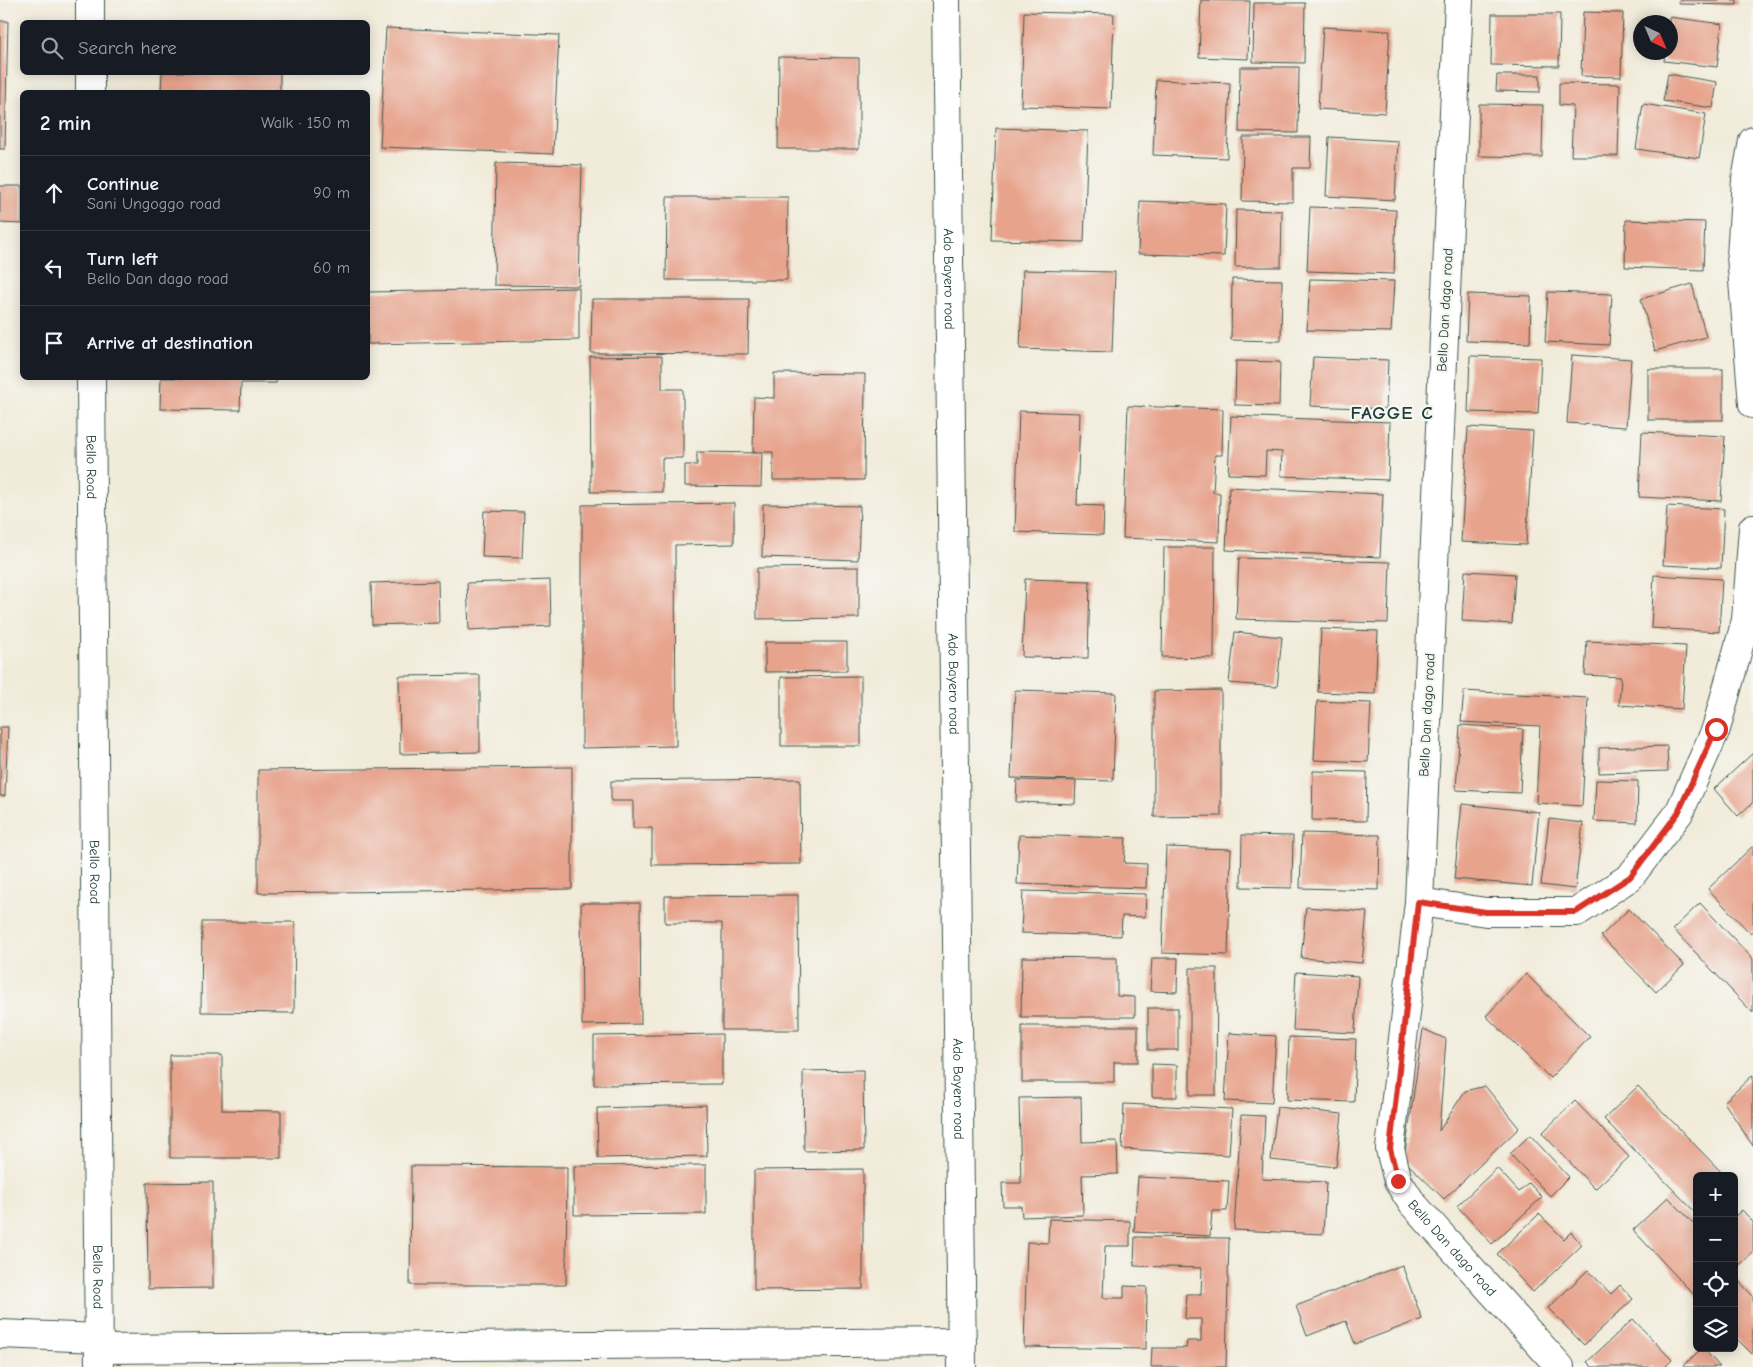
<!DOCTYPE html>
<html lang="en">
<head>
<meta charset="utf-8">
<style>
  :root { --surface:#171b24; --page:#20242c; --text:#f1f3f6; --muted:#9ea1a6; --line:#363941 }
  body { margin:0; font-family:"Comic Neue",sans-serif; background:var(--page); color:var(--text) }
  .controls { position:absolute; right:15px; bottom:15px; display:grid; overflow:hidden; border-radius:8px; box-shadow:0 2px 12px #0003 }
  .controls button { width:45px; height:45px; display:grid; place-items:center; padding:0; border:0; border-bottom:1px solid var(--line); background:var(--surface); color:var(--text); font:25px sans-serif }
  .compass { position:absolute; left:1633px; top:15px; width:45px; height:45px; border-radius:50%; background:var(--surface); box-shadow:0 2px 12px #0003; rotate:136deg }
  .stop { position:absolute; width:15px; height:15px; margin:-11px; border:4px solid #d93025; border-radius:50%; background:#fff }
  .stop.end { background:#d93025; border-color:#fff; box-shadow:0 1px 5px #0008 }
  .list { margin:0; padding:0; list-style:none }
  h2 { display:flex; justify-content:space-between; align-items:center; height:65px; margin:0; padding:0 20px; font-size:21px }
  h2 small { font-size:16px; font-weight:400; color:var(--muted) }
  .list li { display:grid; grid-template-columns:32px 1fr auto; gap:15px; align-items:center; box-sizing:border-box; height:75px; padding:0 20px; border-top:1px solid var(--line) }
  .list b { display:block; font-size:19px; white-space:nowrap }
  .list p { margin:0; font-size:16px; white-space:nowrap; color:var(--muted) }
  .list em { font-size:16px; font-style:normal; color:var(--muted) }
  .icon { flex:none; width:28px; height:28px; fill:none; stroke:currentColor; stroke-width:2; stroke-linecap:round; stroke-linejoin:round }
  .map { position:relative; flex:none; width:1753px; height:1367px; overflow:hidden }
  .search { position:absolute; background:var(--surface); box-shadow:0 2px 12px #0003; left:20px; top:20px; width:350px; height:55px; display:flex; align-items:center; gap:12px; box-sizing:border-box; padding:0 18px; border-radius:8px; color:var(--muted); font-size:19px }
  .panel { position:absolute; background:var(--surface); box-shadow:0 2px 12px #0003; left:20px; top:90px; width:350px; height:290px; border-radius:8px }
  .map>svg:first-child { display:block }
</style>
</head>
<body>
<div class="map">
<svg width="1753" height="1367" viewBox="0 0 1753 1367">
  <rect width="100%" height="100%" fill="#f6f6f2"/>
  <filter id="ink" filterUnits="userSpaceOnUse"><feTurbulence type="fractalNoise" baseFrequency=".02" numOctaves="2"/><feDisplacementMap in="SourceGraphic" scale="10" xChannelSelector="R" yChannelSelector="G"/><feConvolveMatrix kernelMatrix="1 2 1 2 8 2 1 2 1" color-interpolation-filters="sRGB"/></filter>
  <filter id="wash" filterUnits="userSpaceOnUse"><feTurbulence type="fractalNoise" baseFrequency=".0096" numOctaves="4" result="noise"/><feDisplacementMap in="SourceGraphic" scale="20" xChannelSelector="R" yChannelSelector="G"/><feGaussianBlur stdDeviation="1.12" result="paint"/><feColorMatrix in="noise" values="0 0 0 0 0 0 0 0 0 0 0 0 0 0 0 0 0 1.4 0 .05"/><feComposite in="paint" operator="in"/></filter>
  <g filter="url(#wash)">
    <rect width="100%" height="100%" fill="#f1ebd9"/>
    <g id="blocks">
      <!-- building -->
      <g fill="#e7a38c">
        <path d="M1201,0L1250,1L1248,59L1199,57Z"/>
        <path d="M1679,0H1737V5L1679,4Z"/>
        <path d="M1254,3H1305L1304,63L1253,62Z"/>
        <path d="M1024,12L1114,14L1111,109L1021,106Z"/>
        <path d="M1583,12L1623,13L1621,77L1581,76Z"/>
        <path d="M1492,14H1560L1559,66L1491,65Z"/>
        <path d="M1669,17L1722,24L1717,67L1664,61L1665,52H1670Z"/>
        <path d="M0,21H8L5,149H0Z"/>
        <path d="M1323,27L1390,31L1385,113L1318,109Z"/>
        <path d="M386,28L559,35L553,154L380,147Z"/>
        <path d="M779,57L859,58V149H778Z"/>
        <path d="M1240,67H1299L1298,133L1239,132Z"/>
        <path d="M162,72H280V92H161Z"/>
        <path d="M1668,74L1717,82L1713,108L1663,101Z"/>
        <path d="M1497,75H1540V92L1496,91Z"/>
        <path d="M1156,80L1230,83L1227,158L1153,155Z"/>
        <path d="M1559,83L1620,84L1618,156H1571L1573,106L1559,105Z"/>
        <path d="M1479,104L1543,105L1542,157L1479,156Z"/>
        <path d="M1643,104L1706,114L1699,158L1636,149Z"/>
        <path d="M996,128L1088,131L1084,242L992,240Z"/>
        <path d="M1243,137H1311L1310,168H1293V202L1242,201Z"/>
        <path d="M1329,137L1398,141L1395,200L1326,196Z"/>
        <path d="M496,163L582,165L579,286L494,285Z"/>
        <path d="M0,186H22V224L0,223Z"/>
        <path d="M667,197H788L787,280H666Z"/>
        <path d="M1140,201L1226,204L1224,256L1138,254Z"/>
        <path d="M1310,207L1396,210L1394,274L1307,271Z"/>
        <path d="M1236,210L1282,211L1281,267H1235Z"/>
        <path d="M1626,220L1705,222L1703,270L1625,267Z"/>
        <path d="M1023,270L1115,272L1112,352L1020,349Z"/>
        <path d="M1232,279L1282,280L1281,341L1231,340Z"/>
        <path d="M1310,279L1394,281L1391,332L1307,330Z"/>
        <path d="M1692,284L1706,337L1655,351L1641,299Z"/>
        <path d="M579,288V340L368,344V292Z"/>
        <path d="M1548,292L1612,294L1609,345L1545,342Z"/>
        <path d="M1468,294L1531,296L1530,343L1466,341Z"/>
        <path d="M592,299H749L748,354L591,353Z"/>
        <path d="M1572,355L1631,359L1626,427L1567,423Z"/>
        <path d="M662,356V389H683V458H662V492H591L590,357Z"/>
        <path d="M1470,356L1541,358L1538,414L1468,412Z"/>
        <path d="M1313,357L1388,360L1386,409L1310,406Z"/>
        <path d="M1236,361L1280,362L1279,406L1235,405Z"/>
        <rect x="1648" y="369" width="75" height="51"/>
        <path d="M774,373L865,374L864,480H773V452H753L754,397L774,398Z"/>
        <path d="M161,378H277L276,383H241L240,410L160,409Z"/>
        <path d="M1128,406L1223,409L1222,455H1215L1213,492L1220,493L1219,542L1123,538Z"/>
        <path d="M1019,411L1080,413L1077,505L1104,506L1103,535L1015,532Z"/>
        <path d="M1231,416L1390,422L1388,480L1281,476L1282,452L1266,451L1265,475L1228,474Z"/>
        <path d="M1468,427L1533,431L1526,545L1461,542Z"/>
        <path d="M1642,432L1725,436L1721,501L1639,497Z"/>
        <path d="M697,452L762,453L761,487L685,486V465H697Z"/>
        <path d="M1229,487L1383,494L1380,557L1226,550Z"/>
        <path d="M734,503V544L675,545L676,746L582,748V505Z"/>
        <path d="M763,504L860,506L858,560L762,557Z"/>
        <path d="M1667,506L1724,509L1721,568L1663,565Z"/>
        <path d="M484,511L524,512L522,558L482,557Z"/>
        <path d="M1164,547H1215L1214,658L1162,657Z"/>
        <path d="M1239,558L1390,562L1388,623L1236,619Z"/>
        <path d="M859,567V618L757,619V568Z"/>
        <path d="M1465,571L1515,574L1512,624L1462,621Z"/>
        <path d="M1654,575L1722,579L1719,632L1651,628Z"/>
        <path d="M1025,579L1090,581L1088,658L1022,657Z"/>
        <path d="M550,580L551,626L469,630L467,583Z"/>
        <path d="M438,581L439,623L372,625L371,583Z"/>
        <path d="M1321,629L1378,631L1375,694L1318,692Z"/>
        <path d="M1235,632L1282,637L1277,687L1229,683Z"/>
        <path d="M1587,641L1686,646L1682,709L1619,705L1621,677L1585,675Z"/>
        <path d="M765,642H847V671L765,672Z"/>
        <path d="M480,675V752L400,754L399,676Z"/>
        <path d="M861,676V746H781V677Z"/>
        <path d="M1015,690L1116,693L1113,781L1011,778Z"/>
        <path d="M1221,690V816L1154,817V691Z"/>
        <path d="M1464,691L1588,698L1582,806L1536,803L1540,726L1461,722Z"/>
        <path d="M1317,701L1371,703L1368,762L1314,760Z"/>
        <path d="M1460,725L1523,729L1520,793L1456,790Z"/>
        <path d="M0,727H8L5,796H0Z"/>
        <path d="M1667,746L1668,771L1599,773V748Z"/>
        <path d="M1753,753V802L1738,816L1714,789Z"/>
        <path d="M572,767V889L258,893V770Z"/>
        <path d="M1313,771L1367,772L1366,821L1312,820Z"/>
        <path d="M800,779L801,864L652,865V828H633V801H611V781Z"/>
        <path d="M1017,780L1076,781L1075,804L1016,802Z"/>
        <path d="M1596,780L1638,781L1637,823L1594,821Z"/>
        <path d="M1462,804L1539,812L1532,886L1454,879Z"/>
        <path d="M1549,819L1583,823L1575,889L1541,885Z"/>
        <path d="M1302,833L1380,835L1379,890L1300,888Z"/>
        <path d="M1019,835L1126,838L1124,863L1147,864L1146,888L1017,884Z"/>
        <path d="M1242,835L1293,836L1292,888L1241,887Z"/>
        <path d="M1753,846V931L1750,933L1708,889Z"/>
        <path d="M1166,847L1231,849L1228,955L1162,953Z"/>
        <path d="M1023,891L1146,894L1145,917L1122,916L1121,936L1021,933Z"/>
        <path d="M798,895L799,1030H722V923H665V896Z"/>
        <path d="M581,903H640L641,1024L582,1025Z"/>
        <path d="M1700,903L1753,959V1013L1673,929Z"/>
        <path d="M1306,907L1367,912L1362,963L1301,958Z"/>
        <path d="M1629,909L1684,965L1656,992L1601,936Z"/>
        <path d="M202,922H295L294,1013L201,1012Z"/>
        <path d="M1022,957L1117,958V996L1135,997V1017H1021Z"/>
        <path d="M1152,958H1178L1177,992L1150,991Z"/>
        <path d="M1190,968H1217L1216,1095H1190Z"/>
        <path d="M1296,972L1358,976L1355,1033L1293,1030Z"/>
        <path d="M1526,974L1590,1037L1550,1078L1486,1016Z"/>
        <rect x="1148" y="1008" width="30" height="42"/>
        <path d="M1022,1026H1138V1062H1114V1082H1022Z"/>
        <path d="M1423,1029L1446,1039L1439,1131L1465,1091L1485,1086L1519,1128L1444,1199L1404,1160Z"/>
        <path d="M1229,1033L1276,1036L1272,1103L1225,1101Z"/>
        <path d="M722,1034V1084L594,1085V1036Z"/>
        <path d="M1289,1037L1356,1039L1354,1102L1287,1100Z"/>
        <path d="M170,1055H222V1110L281,1111V1158H170Z"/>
        <path d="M1152,1064L1177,1065V1097H1152Z"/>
        <path d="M863,1070L864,1150L804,1151L803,1071Z"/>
        <path d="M1753,1075V1146L1724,1102Z"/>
        <path d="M1638,1086L1725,1176H1697V1214L1604,1119Z"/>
        <path d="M1081,1097L1082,1142L1117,1141L1118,1174L1082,1175L1083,1215L1022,1217L1021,1206H1003L1002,1183H1021L1019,1098Z"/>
        <path d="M1575,1101L1629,1157L1595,1189L1542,1133Z"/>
        <path d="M1124,1104L1232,1109L1229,1155L1122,1149Z"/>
        <path d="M706,1105L707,1156L598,1158L597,1108Z"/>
        <path d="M1277,1107L1342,1114L1336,1167L1271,1160Z"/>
        <path d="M1241,1115L1265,1116L1262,1179L1326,1182L1323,1234L1234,1230Z"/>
        <path d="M1530,1135L1569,1177L1550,1196L1510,1154Z"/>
        <path d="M706,1165V1214L574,1215V1166Z"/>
        <path d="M411,1166L567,1167L566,1285H410Z"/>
        <path d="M1497,1168L1519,1192L1529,1183L1542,1197L1492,1244L1457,1206Z"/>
        <path d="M863,1169V1289L754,1290V1170Z"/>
        <path d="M1138,1177L1229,1181L1227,1211H1212L1210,1236L1134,1232Z"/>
        <path d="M213,1182V1288L148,1289L147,1183Z"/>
        <path d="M1668,1197L1697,1227V1298L1633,1230Z"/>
        <path d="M1742,1210L1753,1222V1253L1734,1270V1217Z"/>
        <path d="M1539,1214L1564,1239L1571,1232L1582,1245L1533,1292L1497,1254Z"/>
        <path d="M1049,1219L1130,1221V1246H1105L1103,1298H1124V1286L1147,1287L1146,1349L1024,1347L1027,1242L1048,1243Z"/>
        <path d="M1135,1237L1229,1238L1226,1367H1151L1152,1348H1186L1187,1341H1201V1319H1185L1186,1294H1201L1202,1268L1134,1266Z"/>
        <path d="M1402,1265L1422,1319L1355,1344L1346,1321L1307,1336L1296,1306Z"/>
        <path d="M1588,1270L1611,1294L1620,1285L1633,1299L1584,1345L1548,1308Z"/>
        <path d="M1734,1276L1753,1296V1355L1734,1336Z"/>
        <path d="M1633,1319L1672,1360L1665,1367H1592L1587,1362Z"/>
        <path d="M1703,1348L1720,1367H1682L1702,1348Z"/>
      </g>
    </g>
  </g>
  <g filter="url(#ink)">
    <use href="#blocks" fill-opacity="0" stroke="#3e574d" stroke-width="1"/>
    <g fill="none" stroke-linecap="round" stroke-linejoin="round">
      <!-- minor casing -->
      <g stroke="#3e574d" stroke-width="30">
        <g id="minor">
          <path d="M90,0V22"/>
          <path id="s1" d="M946,0L962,1367"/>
          <path id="s2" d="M1459,0L1419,902L1390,1149L1398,1181L1412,1203L1560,1367"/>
          <path d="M90,72V92"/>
          <path d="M1753,141L1746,180L1741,256L1753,404"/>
          <path id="s3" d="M91,378L99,1367"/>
          <path d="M1419,902L1486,912H1577L1630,877L1679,813L1716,729L1746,620L1753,528"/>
          <path d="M0,1334L99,1338"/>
          <path d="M99,1349L962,1342"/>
        </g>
      </g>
      <!-- minor -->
      <use href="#minor" stroke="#fff" stroke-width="28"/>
    </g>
  </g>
  <g fill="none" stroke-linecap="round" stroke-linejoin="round" filter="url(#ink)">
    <!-- route -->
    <path stroke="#d93025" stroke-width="6" d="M1398,1181L1390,1149L1418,902L1486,912H1576L1630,877L1678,813L1716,729"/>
  </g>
  <g text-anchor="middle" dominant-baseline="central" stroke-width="4.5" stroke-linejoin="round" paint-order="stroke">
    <!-- street labels -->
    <g font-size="14" fill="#1f3d34" stroke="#f6f6f2">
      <text stroke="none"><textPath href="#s1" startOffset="279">Ado Bayero road</textPath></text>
      <text transform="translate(1445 310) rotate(-87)">Bello Dan dago road</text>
      <text stroke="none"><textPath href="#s3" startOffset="89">Bello Road</textPath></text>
      <text stroke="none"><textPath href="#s1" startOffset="684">Ado Bayero road</textPath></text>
      <text transform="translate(1427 715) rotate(-87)">Bello Dan dago road</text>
      <text stroke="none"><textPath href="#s3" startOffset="494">Bello Road</textPath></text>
      <text stroke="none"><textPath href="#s1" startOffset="1089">Ado Bayero road</textPath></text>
      <text stroke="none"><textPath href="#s2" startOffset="1271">Bello Dan dago road</textPath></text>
      <text stroke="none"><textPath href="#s3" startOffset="899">Bello Road</textPath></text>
    </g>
    <!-- district labels -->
    <g font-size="19" font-weight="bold" letter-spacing="1" fill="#1f3d34" stroke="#f6f6f2">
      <text x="1392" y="413">FAGGE C</text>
    </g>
  </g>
</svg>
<div class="controls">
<button>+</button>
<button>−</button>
<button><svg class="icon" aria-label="locate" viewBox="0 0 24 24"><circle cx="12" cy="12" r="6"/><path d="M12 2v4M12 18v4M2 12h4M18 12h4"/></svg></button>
<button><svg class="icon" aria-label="layers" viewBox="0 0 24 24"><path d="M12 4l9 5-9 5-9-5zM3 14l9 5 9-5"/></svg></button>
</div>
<svg class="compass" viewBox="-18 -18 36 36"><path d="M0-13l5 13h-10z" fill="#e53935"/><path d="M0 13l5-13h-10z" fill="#9ea1a6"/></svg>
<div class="stop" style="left:1716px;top:729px"></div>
<div class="stop end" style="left:1398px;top:1181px"></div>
<div class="search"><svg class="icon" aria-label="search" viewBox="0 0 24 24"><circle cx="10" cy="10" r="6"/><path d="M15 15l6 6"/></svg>Search here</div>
<section class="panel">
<h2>2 min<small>Walk · 150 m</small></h2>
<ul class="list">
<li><svg class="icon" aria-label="ahead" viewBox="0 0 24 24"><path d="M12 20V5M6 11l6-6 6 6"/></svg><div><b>Continue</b><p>Sani Ungoggo road</p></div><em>90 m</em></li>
<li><svg class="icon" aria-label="left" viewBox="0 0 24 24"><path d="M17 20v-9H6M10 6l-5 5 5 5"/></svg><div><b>Turn left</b><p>Bello Dan dago road</p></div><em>60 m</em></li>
<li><svg class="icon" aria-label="arrive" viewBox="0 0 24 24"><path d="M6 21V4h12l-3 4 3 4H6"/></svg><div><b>Arrive at destination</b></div></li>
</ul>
</section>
</div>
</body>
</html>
